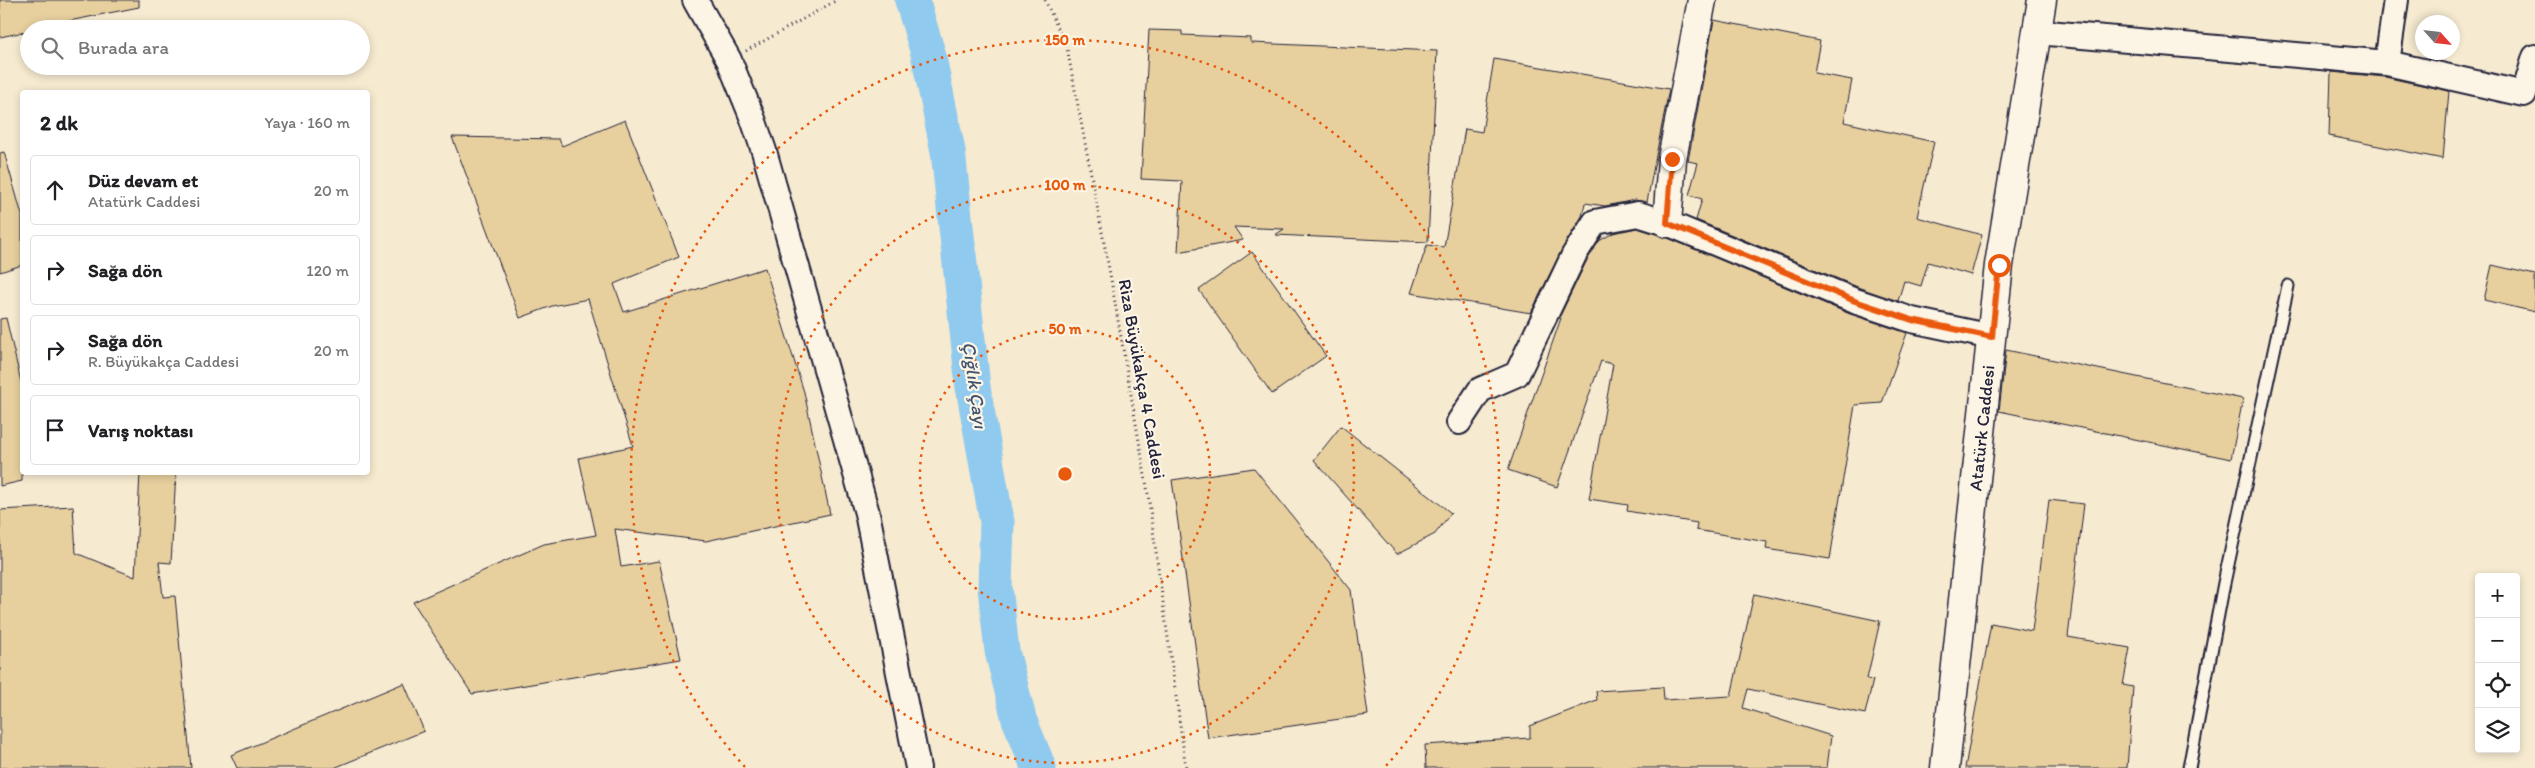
<!DOCTYPE html>
<html lang="tr">
<head>
<meta charset="utf-8">
<style>
  :root { --surface:#fff; --page:#f2f2f2; --text:#202124; --muted:#757577; --line:#e0e0e0 }
  body { margin:0; font-family:Itim,sans-serif; background:var(--page); color:var(--text) }
  .controls { position:absolute; right:15px; bottom:15px; display:grid; overflow:hidden; border-radius:5px; box-shadow:0 2px 8px #0003 }
  .controls button { width:45px; height:45px; display:grid; place-items:center; padding:0; border:0; border-bottom:1px solid var(--line); background:var(--surface); color:var(--text); font:25px sans-serif }
  .compass { position:absolute; left:2415px; top:15px; width:45px; height:45px; border-radius:50%; background:var(--surface); box-shadow:0 2px 8px #0003; rotate:117deg }
  .stop { position:absolute; width:15px; height:15px; margin:-11px; border:4px solid #ea580c; border-radius:50%; background:#fff }
  .stop.end { background:#ea580c; border-color:#fff; box-shadow:0 1px 5px #0008 }
  .list { margin:0; padding:0; list-style:none }
  h2 { display:flex; justify-content:space-between; align-items:center; height:65px; margin:0; padding:0 20px; font-size:21px }
  h2 small { font-size:16px; font-weight:400; color:var(--muted) }
  .list li { display:grid; grid-template-columns:32px 1fr auto; gap:15px; align-items:center; box-sizing:border-box; height:70px; margin:0 10px 10px; padding:0 10px; border:1px solid var(--line); border-radius:5px }
  .list b { display:block; font-size:19px; white-space:nowrap }
  .list p { margin:0; font-size:16px; white-space:nowrap; color:var(--muted) }
  .list em { font-size:16px; font-style:normal; color:var(--muted) }
  .icon { flex:none; width:28px; height:28px; fill:none; stroke:currentColor; stroke-width:2; stroke-linecap:round; stroke-linejoin:round }
  .map { position:relative; flex:none; width:2535px; height:768px; overflow:hidden }
  .search { position:absolute; background:var(--surface); box-shadow:0 2px 8px #0003; left:20px; top:20px; width:350px; height:55px; display:flex; align-items:center; gap:12px; box-sizing:border-box; padding:0 18px; border-radius:28px; color:var(--muted); font-size:19px }
  .panel { position:absolute; background:var(--surface); box-shadow:0 2px 8px #0003; left:20px; top:90px; width:350px; height:385px; border-radius:5px }
  .map>svg:first-child { display:block }
</style>
</head>
<body>
<div class="map">
<svg width="2535" height="768" viewBox="0 0 2535 768">
  <rect width="100%" height="100%" fill="#f6ead0"/>
  <filter id="ink" filterUnits="userSpaceOnUse"><feTurbulence type="fractalNoise" baseFrequency=".02" numOctaves="2"/><feDisplacementMap in="SourceGraphic" scale="10" xChannelSelector="R" yChannelSelector="G"/><feConvolveMatrix kernelMatrix="1 2 1 2 8 2 1 2 1" color-interpolation-filters="sRGB"/></filter>
  <g filter="url(#ink)">
    <g fill="none" stroke-linecap="round" stroke-linejoin="round">
      <!-- river -->
      <path stroke="#90caef" stroke-width="35" d="M912,0L928,53L948,151L973,387L997,522L995,587L1002,651L1019,719L1039,768"/>
    </g>
    <!-- building -->
    <g fill="#e7cf9e" stroke="#22223b">
      <path d="M0,0H139V7L29,29V31L0,37Z"/>
      <path d="M1714,20L1820,41L1814,73L1852,80L1844,122L1934,142L1917,217L1982,235L1971,275L1928,262L1921,286L1904,281L1898,301L1860,288L1696,220L1702,199L1689,195L1698,163L1688,161Z"/>
      <path d="M1149,30L1182,31V35L1251,38V43L1437,51L1428,242L1275,235L1284,229L1234,227L1243,240L1178,252L1182,181L1141,179Z"/>
      <path d="M1494,59L1669,89L1647,202L1635,200L1605,206L1585,203L1582,216L1562,249L1531,313L1411,293L1427,245L1444,247L1465,129L1482,132Z"/>
      <path d="M2331,72L2385,77L2449,91L2443,159L2329,136Z"/>
      <path d="M625,120L679,257L614,284L624,312L765,268L804,392L830,514L706,541L615,529L621,567L659,561L681,659L472,694L413,602L544,544L596,535L579,458L633,446L588,299L552,306L520,318L452,137L559,139L562,146Z"/>
      <path d="M4,152L22,215V265L0,272V153Z"/>
      <path d="M1637,228L1668,238L1850,314L1907,333L1882,403L1855,405L1830,559L1766,549L1767,542L1696,530L1697,523L1627,511L1628,505L1589,499L1613,364L1601,361L1557,487L1508,470L1561,318H1559L1586,262L1599,241L1613,233Z"/>
      <path d="M1252,252L1326,356L1272,394L1199,290Z"/>
      <path d="M2492,265L2535,275V312L2484,300Z"/>
      <path d="M6,318L22,386V481L0,486V319Z"/>
      <path d="M2006,350L2243,399L2231,459L1999,411Z"/>
      <path d="M1341,426L1451,513L1435,534L1397,554L1314,460Z"/>
      <path d="M1254,468L1351,590L1368,715L1208,738L1172,480Z"/>
      <path d="M140,472H176L171,563L159,562L163,597L175,596L191,768H0V510L73,506L76,553L135,577Z"/>
      <path d="M2049,500L2084,504L2068,637L2130,648L2123,685L2133,687L2127,768H1965L1991,623L2032,631Z"/>
      <path d="M1754,594L1880,621L1867,679L1873,680L1865,714L1748,689L1743,708L1831,736L1827,768H1426L1425,745L1530,738V726L1597,700L1596,691L1663,687L1664,700L1731,696Z"/>
      <path d="M404,683L424,731L334,768H237L231,755Z"/>
    </g>
    <g fill="none" stroke-linecap="round" stroke-linejoin="round">
      <!-- service casing -->
      <g stroke="#22223b" stroke-width="15">
        <path id="service" d="M2189,768L2224,583L2288,286"/>
      </g>
      <!-- minor casing -->
      <g stroke="#22223b" stroke-width="28">
        <g id="minor">
          <path d="M695,0L729,60L753,119L764,151L867,513L918,768"/>
          <path d="M2037,32L2387,63L2524,94L2535,57"/>
          <path d="M2387,63L2396,0"/>
          <path d="M1459,422L1480,390L1517,374L1574,255L1595,222L1638,214L1667,223L1855,301L1912,320L1992,337"/>
        </g>
      </g>
      <!-- tertiary casing -->
      <g stroke="#22223b" stroke-width="31">
        <g id="tertiary">
          <path d="M1667,223L1672,159L1702,0"/>
          <path d="M1945,768L1999,265L2042,0"/>
        </g>
      </g>
      <!-- path -->
      <g stroke="#22223b" stroke-width="3" stroke-dasharray="1 4" stroke-linecap="butt">
        <path d="M1045,0L1067,48L1110,274L1147,487L1186,768"/>
        <path d="M746,51L837,0"/>
      </g>
      <!-- service -->
      <use href="#service" stroke="#fcf5e5" stroke-width="11"/>
      <!-- minor -->
      <use href="#minor" stroke="#fcf5e5" stroke-width="24"/>
      <!-- tertiary -->
      <use href="#tertiary" stroke="#fcf5e5" stroke-width="28"/>
    </g>
  </g>
  <g fill="none" stroke-linecap="round" stroke-linejoin="round" filter="url(#ink)">
    <!-- route -->
    <path stroke="#ea580c" stroke-width="6" d="M1672,159L1667,223L1855,301L1912,320L1992,337L1999,265"/>
  </g>
  <!-- distance rings -->
  <g fill="none" stroke="#e8590c" stroke-width="2.5" stroke-dasharray="2.5 5">
    <circle cx="1065" cy="474" r="145"/>
    <circle cx="1065" cy="474" r="289"/>
    <path d="M745 767A434 434 0 1 1 1385 767"/>
  </g>
  <g text-anchor="middle" dominant-baseline="central" stroke-width="4.5" stroke-linejoin="round" paint-order="stroke">
    <!-- street labels -->
    <g font-size="18" fill="#22223b" stroke="#fcf5e5">
      <text transform="translate(1142 379) rotate(80)">Riza Büyükakça 4 Caddesi</text>
      <text transform="translate(1982 428) rotate(-84)">Atatürk Caddesi</text>
    </g>
    <!-- water labels -->
    <g font-size="19" font-style="italic" fill="#435471" stroke="#fcf5e5">
      <text transform="translate(975 385) rotate(82)">Çığlık Çayı</text>
    </g>
  </g>
  <circle cx="1065" cy="474" r="8" fill="#e8590c" stroke="#fcf5e5" stroke-width="2.5"/>
  <g font-size="15" text-anchor="middle" font-weight="bold" fill="#e8590c" stroke="#fcf5e5" stroke-width="4.5" stroke-linejoin="round" paint-order="stroke">
    <text x="1065" y="45">150 m</text>
    <text x="1065" y="190">100 m</text>
    <text x="1065" y="334">50 m</text>
  </g>
</svg>
<div class="controls">
<button>+</button>
<button>−</button>
<button><svg class="icon" aria-label="locate" viewBox="0 0 24 24"><circle cx="12" cy="12" r="6"/><path d="M12 2v4M12 18v4M2 12h4M18 12h4"/></svg></button>
<button><svg class="icon" aria-label="layers" viewBox="0 0 24 24"><path d="M12 4l9 5-9 5-9-5zM3 14l9 5 9-5"/></svg></button>
</div>
<svg class="compass" viewBox="-18 -18 36 36"><path d="M0-13l5 13h-10z" fill="#e53935"/><path d="M0 13l5-13h-10z" fill="#757577"/></svg>
<div class="stop" style="left:1999px;top:265px"></div>
<div class="stop end" style="left:1672px;top:159px"></div>
<div class="search"><svg class="icon" aria-label="search" viewBox="0 0 24 24"><circle cx="10" cy="10" r="6"/><path d="M15 15l6 6"/></svg>Burada ara</div>
<section class="panel">
<h2>2 dk<small>Yaya · 160 m</small></h2>
<ul class="list">
<li><svg class="icon" aria-label="ahead" viewBox="0 0 24 24"><path d="M12 20V5M6 11l6-6 6 6"/></svg><div><b>Düz devam et</b><p>Atatürk Caddesi</p></div><em>20 m</em></li>
<li><svg class="icon" aria-label="right" viewBox="0 0 24 24"><path d="M7 20v-9h11M14 6l5 5-5 5"/></svg><div><b>Sağa dön</b></div><em>120 m</em></li>
<li><svg class="icon" aria-label="right" viewBox="0 0 24 24"><path d="M7 20v-9h11M14 6l5 5-5 5"/></svg><div><b>Sağa dön</b><p>R. Büyükakça Caddesi</p></div><em>20 m</em></li>
<li><svg class="icon" aria-label="arrive" viewBox="0 0 24 24"><path d="M6 21V4h12l-3 4 3 4H6"/></svg><div><b>Varış noktası</b></div></li>
</ul>
</section>
</div>
</body>
</html>
